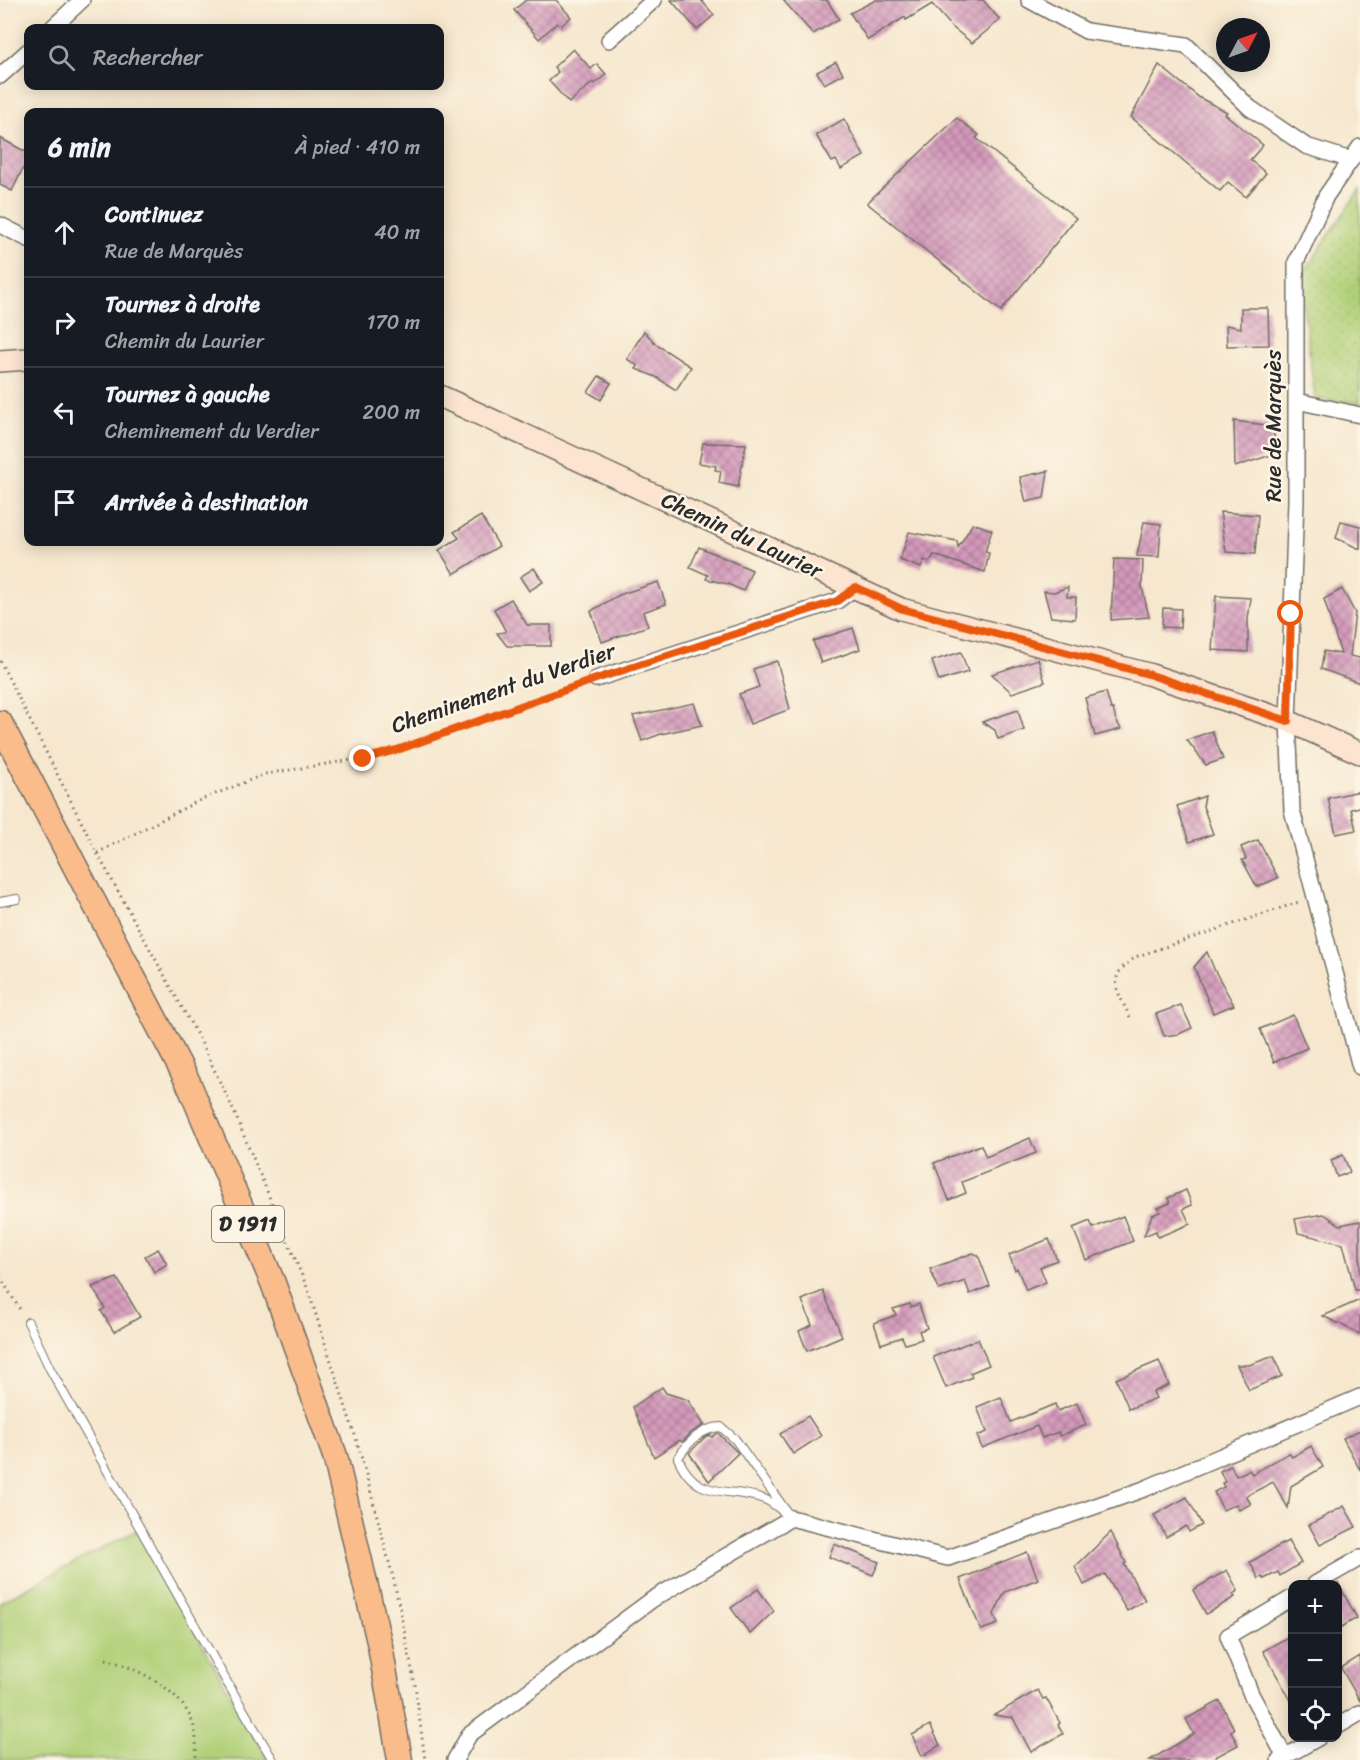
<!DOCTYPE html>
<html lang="fr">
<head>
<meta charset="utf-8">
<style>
  :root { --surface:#171b24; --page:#20242c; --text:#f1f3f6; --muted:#9ea1a6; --line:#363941 }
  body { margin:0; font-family:Sriracha,sans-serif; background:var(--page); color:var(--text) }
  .controls { position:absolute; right:18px; bottom:18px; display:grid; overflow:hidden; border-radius:12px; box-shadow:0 3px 15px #0003 }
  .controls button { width:54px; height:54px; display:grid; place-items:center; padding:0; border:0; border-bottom:2px solid var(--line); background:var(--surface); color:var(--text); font:30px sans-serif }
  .compass { position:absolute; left:1216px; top:18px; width:54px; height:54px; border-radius:50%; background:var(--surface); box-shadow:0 3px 15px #0003; rotate:49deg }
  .stop { position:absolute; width:18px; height:18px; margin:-14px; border:4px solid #ea580c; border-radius:50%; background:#fff }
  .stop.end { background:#ea580c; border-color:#fff; box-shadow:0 2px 6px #0008 }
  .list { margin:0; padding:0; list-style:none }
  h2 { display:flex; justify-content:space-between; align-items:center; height:78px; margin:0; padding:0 24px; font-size:26px }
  h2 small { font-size:20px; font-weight:400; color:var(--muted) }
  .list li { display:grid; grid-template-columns:39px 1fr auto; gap:18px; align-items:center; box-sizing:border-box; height:90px; padding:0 24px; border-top:2px solid var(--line) }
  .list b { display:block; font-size:22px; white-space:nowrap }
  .list p { margin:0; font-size:20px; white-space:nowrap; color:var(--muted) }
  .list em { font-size:20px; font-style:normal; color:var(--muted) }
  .icon { flex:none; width:33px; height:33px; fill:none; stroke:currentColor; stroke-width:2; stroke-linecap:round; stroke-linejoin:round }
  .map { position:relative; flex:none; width:1360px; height:1760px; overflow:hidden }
  .search { position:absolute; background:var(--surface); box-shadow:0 3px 15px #0003; left:24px; top:24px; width:420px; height:66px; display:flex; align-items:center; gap:15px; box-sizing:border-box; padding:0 21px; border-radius:12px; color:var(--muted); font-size:22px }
  .panel { position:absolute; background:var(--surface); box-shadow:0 3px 15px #0003; left:24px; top:108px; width:420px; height:438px; border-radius:12px }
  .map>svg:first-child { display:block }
</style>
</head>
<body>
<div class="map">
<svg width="1360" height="1760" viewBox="0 0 1360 1760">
  <defs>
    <pattern id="grass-dots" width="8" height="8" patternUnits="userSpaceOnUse" patternTransform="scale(1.5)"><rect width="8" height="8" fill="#b0d078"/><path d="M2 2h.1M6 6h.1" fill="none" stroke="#98b368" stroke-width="1.8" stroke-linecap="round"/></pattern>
    <pattern id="building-cross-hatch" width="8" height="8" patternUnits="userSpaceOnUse" patternTransform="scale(1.5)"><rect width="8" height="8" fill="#d499bb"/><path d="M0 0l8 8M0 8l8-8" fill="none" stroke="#ac7d98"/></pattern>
  </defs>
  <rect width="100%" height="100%" fill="#fcf5e5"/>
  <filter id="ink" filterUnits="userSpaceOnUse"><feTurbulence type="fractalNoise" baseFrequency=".0167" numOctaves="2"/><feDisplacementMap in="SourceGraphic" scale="12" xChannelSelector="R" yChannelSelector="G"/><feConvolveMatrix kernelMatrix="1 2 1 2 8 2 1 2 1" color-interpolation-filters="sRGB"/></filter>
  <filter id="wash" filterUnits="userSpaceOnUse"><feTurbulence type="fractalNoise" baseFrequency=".008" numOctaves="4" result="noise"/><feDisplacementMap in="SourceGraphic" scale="24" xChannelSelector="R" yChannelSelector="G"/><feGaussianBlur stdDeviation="1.35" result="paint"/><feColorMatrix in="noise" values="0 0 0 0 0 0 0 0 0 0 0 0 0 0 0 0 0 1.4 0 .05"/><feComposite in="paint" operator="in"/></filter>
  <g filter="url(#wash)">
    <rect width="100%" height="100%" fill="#f6e7ce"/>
    <!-- grass -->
    <path fill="url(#grass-dots)" stroke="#6e7e52" stroke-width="1.5" d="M1360,189V403L1315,399L1300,278Z"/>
    <!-- green -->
    <path fill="#b0d078" stroke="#6e7e52" stroke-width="1.5" d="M137,1530L268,1760H0V1602Z"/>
    <g id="blocks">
      <!-- building -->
      <g fill="url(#building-cross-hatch)">
        <path d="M526,0H556L571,17L561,26L557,23L539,39L514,10Z"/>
        <path d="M671,0H701L714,15L697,30Z"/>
        <path d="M783,0H827L839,19L813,34Z"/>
        <path d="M876,0H983L1000,20L972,43L952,27L932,4L906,20L905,17L868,40L850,13Z"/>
        <path d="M573,49L591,69L597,64L606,74L595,84L593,82L569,103L549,81L558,72L554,67Z"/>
        <path d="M836,62L843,74L824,84L817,72Z"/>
        <path d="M1159,65L1200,98L1227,112L1225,114L1263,145L1250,160L1266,173L1246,197L1228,182L1220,191L1131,117Z"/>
        <path d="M957,118L979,135L976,138L1076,218L1001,311L867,203Z"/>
        <path d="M844,119L864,156L841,169L836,160L832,162L816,135Z"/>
        <path d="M0,138L28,153V158L12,191L0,185Z"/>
        <path d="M1241,308H1268L1269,345L1227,346L1226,325L1241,328Z"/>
        <path d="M644,331L657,345L691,367L676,390L656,377L636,369L638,366L627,359Z"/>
        <path d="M599,376L611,383L601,400L588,392Z"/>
        <path d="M1234,421L1274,426V454L1235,467Z"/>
        <path d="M703,443L746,444L738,487L719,483L721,471L715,470L716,466L699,463Z"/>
        <path d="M1048,471L1044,498L1026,502L1020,477Z"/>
        <path d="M1220,512L1258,515L1255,554L1226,552Z"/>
        <path d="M481,516L499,546L454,574L439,550L459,538L454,532Z"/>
        <path d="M1341,521L1360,526V549L1336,538Z"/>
        <path d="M1144,522L1161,524L1159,557L1137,556Z"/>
        <path d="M973,523L992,530L985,552L989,553L985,572L934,555L929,562L924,560L921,568L900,560L909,532L957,541L958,548Z"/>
        <path d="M699,547L752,570L743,591L728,584L706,579L708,575L690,567Z"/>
        <path d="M1114,559L1143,560L1142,587L1149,617L1111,620Z"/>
        <path d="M534,568L543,582L529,591L520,577Z"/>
        <path d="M658,582L666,604L643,612L648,626L602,642L591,611L619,595Z"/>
        <path d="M1068,587L1067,597H1076L1075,619L1051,617L1044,591L1054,592Z"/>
        <path d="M1342,589L1355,613L1350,656L1360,658V683L1321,669L1324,651L1341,654L1324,599Z"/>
        <path d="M1216,596L1251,598L1248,619V652L1212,650Z"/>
        <path d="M511,599L527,625H551V646H507L497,633L506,632L494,609Z"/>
        <path d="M1163,608L1181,609L1180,628L1162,627Z"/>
        <path d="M853,628L860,649L821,663L813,641Z"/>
        <path d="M961,652L968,672L939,681L932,661Z"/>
        <path d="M1038,659L1045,682L1012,693L992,674Z"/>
        <path d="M777,661L790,709L750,724L739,694L759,687L753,669Z"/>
        <path d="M1106,692L1111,709H1113L1116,720L1121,729L1095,736L1085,698Z"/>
        <path d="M694,703L702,725L661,734L642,741L633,716Z"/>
        <path d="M1018,710L1024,730L998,739L995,730L982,722Z"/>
        <path d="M1212,731L1223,759L1206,765L1187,740Z"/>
        <path d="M1360,791V807L1351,809L1356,830L1336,834L1328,798Z"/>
        <path d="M1205,796L1203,806L1213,834L1189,842L1177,806Z"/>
        <path d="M1258,840L1278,878L1257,887L1242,860L1246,859L1241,847Z"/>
        <path d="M1207,952L1215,971L1234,1005L1213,1013L1194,967Z"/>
        <path d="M1181,1005L1192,1028L1179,1034L1164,1036L1156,1014Z"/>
        <path d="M1293,1015L1307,1048L1274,1062L1260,1029Z"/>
        <path d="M1030,1138L1036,1153L962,1182L966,1193L949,1200L934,1163L981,1145L986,1157Z"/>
        <path d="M1343,1155L1350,1172L1337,1177L1331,1160Z"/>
        <path d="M1186,1190L1192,1205L1183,1209L1190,1224L1158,1237L1156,1231L1144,1236L1152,1215L1160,1212L1158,1208L1170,1203L1168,1198Z"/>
        <path d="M1324,1214L1340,1225L1360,1221V1290H1355L1343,1244L1298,1233L1295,1219Z"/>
        <path d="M1123,1216L1133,1241L1086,1260L1073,1228L1090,1221L1093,1228Z"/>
        <path d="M1049,1239L1057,1260L1040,1267L1046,1282L1026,1290L1017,1268L1015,1270L1009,1255Z"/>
        <path d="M158,1249L167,1264L154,1272L145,1256Z"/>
        <path d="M973,1253L978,1255L990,1286L970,1294L965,1281L939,1290L930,1269Z"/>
        <path d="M117,1278L140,1317L114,1332L101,1311L105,1308L92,1287Z"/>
        <path d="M823,1291L842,1336L807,1351L799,1331L812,1325L802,1300Z"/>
        <path d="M1360,1300V1334L1323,1316Z"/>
        <path d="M910,1304L911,1307L919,1304L927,1328L919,1331L922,1339L905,1344L902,1337L881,1344L874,1323L896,1315L893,1309Z"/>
        <path d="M978,1339L989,1365L970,1373L972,1377L946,1388L933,1357Z"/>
        <path d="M1274,1356L1282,1376L1249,1390L1237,1365H1249Z"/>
        <path d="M1159,1361L1169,1385L1153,1392L1156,1398L1129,1409L1116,1379Z"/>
        <path d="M662,1387L666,1393L688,1400L704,1425L692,1432L682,1442L680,1440L654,1457L633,1407Z"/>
        <path d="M1001,1397L1011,1422L1055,1404L1058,1411L1077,1403L1086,1425L1060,1436L1058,1432L1042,1438L1037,1426L982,1448L977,1436L987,1432L977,1407Z"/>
        <path d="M808,1416L821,1436L793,1454L780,1434Z"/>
        <path d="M1360,1430V1470L1343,1438Z"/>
        <path d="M718,1433L738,1453L709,1481L689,1453L704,1438L710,1435L712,1437Z"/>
        <path d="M1311,1446L1323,1467L1291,1486L1288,1508L1273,1482L1246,1496L1251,1504L1239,1510L1236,1504L1223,1510L1214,1492L1224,1487L1222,1483L1225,1482L1220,1471L1231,1466L1236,1476L1249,1470L1252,1474L1289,1453L1292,1457Z"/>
        <path d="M1187,1497L1202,1525L1189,1532L1186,1526L1166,1537L1154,1515Z"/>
        <path d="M1344,1506L1356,1527L1320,1545L1309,1525Z"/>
        <path d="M1111,1532L1126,1563L1124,1564L1145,1600L1127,1611L1105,1574L1084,1585L1075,1567Z"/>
        <path d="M1288,1541L1301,1563L1280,1576L1278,1572L1264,1579L1262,1577L1259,1579L1250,1562Z"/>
        <path d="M834,1544L879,1562L873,1575L829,1557Z"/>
        <path d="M1027,1552L1038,1579L1005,1592L994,1614L998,1624L981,1630L960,1579Z"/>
        <path d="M1227,1570L1238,1591L1233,1594L1235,1597L1206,1614L1193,1590Z"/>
        <path d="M1338,1583L1357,1618L1338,1629Z"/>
        <path d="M758,1589L774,1611L750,1634L731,1608Z"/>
        <path d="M1293,1634V1704L1263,1651Z"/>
        <path d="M1360,1656V1701L1341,1668Z"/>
        <path d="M1038,1690L1043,1699L1046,1698L1060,1723L1058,1725L1063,1734L1031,1752L1013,1718L994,1715Z"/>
        <path d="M1220,1701L1234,1729L1231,1731L1238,1745L1210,1760H1150L1194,1734L1186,1719Z"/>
        <path d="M930,1725L940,1745L922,1756L912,1735Z"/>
      </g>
    </g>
  </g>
  <g filter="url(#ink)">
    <use href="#blocks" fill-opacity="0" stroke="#726d64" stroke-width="1.5"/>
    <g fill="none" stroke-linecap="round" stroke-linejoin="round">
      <!-- lane casing -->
      <g stroke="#726d64" stroke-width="10">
        <g id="lane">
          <path d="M0,902L17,899"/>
          <path d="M28,1322L50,1369L228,1684L273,1760"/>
          <path d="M721,1427L735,1439L791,1518C783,1512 773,1502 764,1499C728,1486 697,1502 678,1458C688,1442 701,1428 721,1427Z"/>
        </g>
      </g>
      <!-- street casing -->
      <g stroke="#726d64" stroke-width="18">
        <g id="street">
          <path d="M1029,0L1086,31L1186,45L1250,108L1306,146L1351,160"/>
          <path d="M52,28L82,0"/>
          <path d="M609,40L654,0"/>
          <path d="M0,76L28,51"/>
          <path d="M1360,147L1326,196L1296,262V501L1288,721L1292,810L1360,1067"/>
          <path d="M0,225L28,239"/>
          <path d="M1297,401L1360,415"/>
          <path d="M596,679L837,601L856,587"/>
          <path d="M1315,1584L1360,1558"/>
          <path d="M1338,1726L1360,1713"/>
          <path d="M1285,1757L1251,1694L1228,1636L1292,1598"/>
          <path d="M455,1760L469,1735L653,1599L791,1518L948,1558L1144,1489L1360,1397"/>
          <path d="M1279,1760L1318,1738"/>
        </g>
      </g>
      <!-- secondary casing -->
      <g stroke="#726d64" stroke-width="24">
        <g id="secondary">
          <path d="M0,361L28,359"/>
          <path d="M440,396L901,609L1148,674L1288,721L1360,753"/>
        </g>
      </g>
      <!-- primary casing -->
      <g stroke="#726d64" stroke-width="27">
        <path id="primary" d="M0,723L188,1082L273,1283L335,1456L380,1646L400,1760"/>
      </g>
      <!-- path -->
      <g stroke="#726d64" stroke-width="3" stroke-dasharray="1.5 4.5" stroke-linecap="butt">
        <path d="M0,661L97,853L201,1042L232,1107L308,1290L359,1448L394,1581L415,1684L425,1760"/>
        <path d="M97,853L198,801L265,774L363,758L400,749L583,684"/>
        <path d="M1130,1017C1116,988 1105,976 1138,956L1299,902"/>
        <path d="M0,1277L21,1311"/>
        <path d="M106,1659C141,1670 188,1692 195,1732C197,1741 196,1751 196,1760"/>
      </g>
      <!-- lane -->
      <use href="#lane" stroke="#fff" stroke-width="8"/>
      <!-- street -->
      <use href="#street" stroke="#fff" stroke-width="15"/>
      <!-- secondary -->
      <use href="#secondary" stroke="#fde4d1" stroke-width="21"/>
      <!-- primary -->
      <use href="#primary" stroke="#fabc8b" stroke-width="24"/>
    </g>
  </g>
  <g fill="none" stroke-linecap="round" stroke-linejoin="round" filter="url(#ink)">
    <!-- route -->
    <path stroke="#ea580c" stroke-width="8" d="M363,759L400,749L596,679L837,601L856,587L902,609L1148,674L1288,721L1291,614"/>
  </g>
  <g text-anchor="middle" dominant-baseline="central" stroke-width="5" stroke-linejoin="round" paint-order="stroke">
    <!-- shield labels -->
    <rect fill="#fcf5e5" stroke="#6a6863" stroke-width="1.5" x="212" y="1206" width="72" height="36" rx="4.5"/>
    <g font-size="21" font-weight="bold" fill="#2b2b2b">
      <text x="248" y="1224">D 1911</text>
    </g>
    <!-- street labels -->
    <g font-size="22" fill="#2b2b2b" stroke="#fcf5e5">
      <text transform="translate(1273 426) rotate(-90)">Rue de Marquès</text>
      <text transform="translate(742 535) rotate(25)">Chemin du Laurier</text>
      <text transform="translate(503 688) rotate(-19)">Cheminement du Verdier</text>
    </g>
  </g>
</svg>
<div class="controls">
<button>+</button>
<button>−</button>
<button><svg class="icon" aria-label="locate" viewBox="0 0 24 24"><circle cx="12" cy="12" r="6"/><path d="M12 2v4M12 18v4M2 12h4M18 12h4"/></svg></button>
</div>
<svg class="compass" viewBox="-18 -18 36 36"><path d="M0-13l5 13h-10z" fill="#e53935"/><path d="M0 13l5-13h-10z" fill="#9ea1a6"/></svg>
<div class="stop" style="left:1291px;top:614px"></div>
<div class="stop end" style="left:363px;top:759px"></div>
<div class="search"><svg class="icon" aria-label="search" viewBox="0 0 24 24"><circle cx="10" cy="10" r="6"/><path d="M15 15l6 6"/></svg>Rechercher</div>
<section class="panel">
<h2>6 min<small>À pied · 410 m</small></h2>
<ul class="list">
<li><svg class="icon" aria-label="ahead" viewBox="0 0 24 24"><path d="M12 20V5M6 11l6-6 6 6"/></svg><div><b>Continuez</b><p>Rue de Marquès</p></div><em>40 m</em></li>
<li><svg class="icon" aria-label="right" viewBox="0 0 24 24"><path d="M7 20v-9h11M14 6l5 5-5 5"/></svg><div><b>Tournez à droite</b><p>Chemin du Laurier</p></div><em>170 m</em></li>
<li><svg class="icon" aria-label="left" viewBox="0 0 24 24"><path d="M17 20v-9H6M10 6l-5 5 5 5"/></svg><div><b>Tournez à gauche</b><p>Cheminement du Verdier</p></div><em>200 m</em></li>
<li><svg class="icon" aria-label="arrive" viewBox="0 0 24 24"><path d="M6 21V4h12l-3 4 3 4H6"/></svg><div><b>Arrivée à destination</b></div></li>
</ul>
</section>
</div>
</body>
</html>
